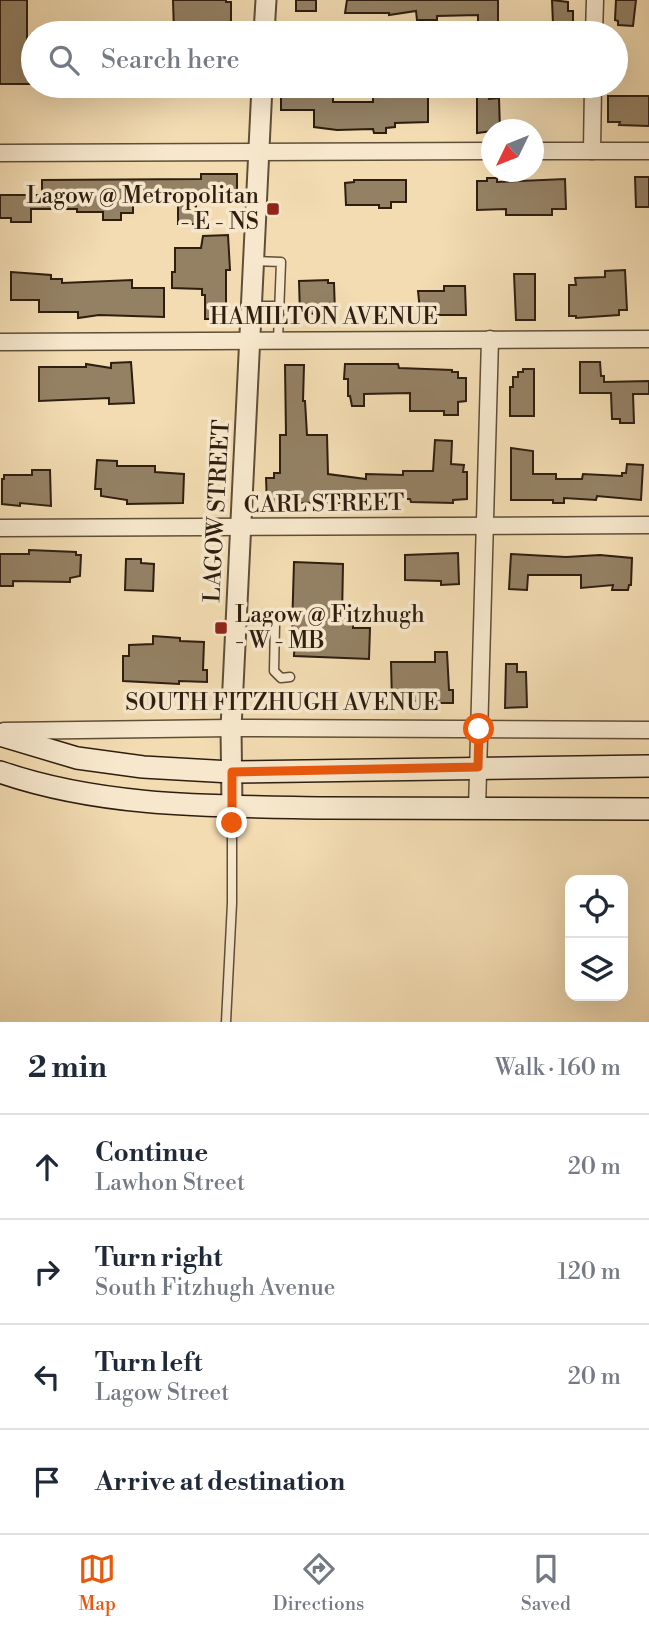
<!DOCTYPE html>
<html lang="en">
<head>
<meta charset="utf-8">
<style>
  :root { --surface:#fff; --page:#f6f6f7; --text:#1f2937; --muted:#747a83; --line:#e0e1e3; --accent:#ea580c }
  body { margin:0; font-family:"Libre Bodoni",serif; background:var(--page); color:var(--text) }
  .controls { position:absolute; right:21px; bottom:21px; display:grid; overflow:hidden; border-radius:14px; box-shadow:0 7px 28px #0002 }
  .controls button { width:63px; height:63px; display:grid; place-items:center; padding:0; border:0; border-bottom:2px solid var(--line); background:var(--surface); color:var(--text); font:35px sans-serif }
  .compass { position:absolute; left:481px; top:119px; width:63px; height:63px; border-radius:50%; background:var(--surface); box-shadow:0 7px 28px #0002; rotate:227deg }
  .stop { position:absolute; width:21px; height:21px; margin:-16px; border:5px solid #ea580c; border-radius:50%; background:#fff }
  .stop.end { background:#ea580c; border-color:#fff; box-shadow:0 2px 7px #0008 }
  .list { margin:0; padding:0; list-style:none }
  h2 { display:flex; justify-content:space-between; align-items:center; height:91px; margin:0; padding:0 28px; font-size:30px }
  h2 small { font-size:23px; font-weight:400; color:var(--muted) }
  .list li { display:grid; grid-template-columns:46px 1fr auto; gap:21px; align-items:center; box-sizing:border-box; height:105px; padding:0 28px; border-top:2px solid var(--line) }
  .list b { display:block; font-size:26px; white-space:nowrap }
  .list p { margin:0; font-size:23px; white-space:nowrap; color:var(--muted) }
  .list em { font-size:23px; font-style:normal; color:var(--muted) }
  .icon { flex:none; width:38px; height:38px; fill:none; stroke:currentColor; stroke-width:2; stroke-linecap:round; stroke-linejoin:round }
  .map { position:relative; flex:none; width:649px; height:1022px; overflow:hidden }
  .search { position:absolute; background:var(--surface); box-shadow:0 7px 28px #0002; left:21px; right:21px; top:21px; height:77px; display:flex; align-items:center; gap:18px; box-sizing:border-box; padding:0 24px; border-radius:38px; color:var(--muted); font-size:26px }
  .sheet { height:511px; background:var(--surface) }
  nav { display:flex; justify-content:space-around; align-items:center; box-sizing:border-box; height:98px; border-top:2px solid var(--line); background:var(--surface); font-size:19px; color:var(--muted) }
  nav a { display:grid; justify-items:center; gap:4px }
  nav .on { color:var(--accent) }
  .map>svg:first-child { display:block }
</style>
</head>
<body>
<div class="map">
<svg width="649" height="1022" viewBox="0 0 649 1022">
  <rect width="100%" height="100%" fill="#f3dcb2"/>
  <filter id="stains"><feTurbulence type="fractalNoise" baseFrequency=".00286" numOctaves="4"/><feColorMatrix values="0 0 0 0 .2 0 0 0 0 .09 0 0 0 0 .02 0 0 0 .5 -.17"/></filter>
  <radialGradient id="worn" r=".72"><stop offset=".6" stop-color="#630" stop-opacity="0"/><stop offset="1" stop-color="#630" stop-opacity=".3"/></radialGradient>
  <!-- building -->
  <g fill="#948164" stroke="#2e1e10" stroke-width="2">
    <path d="M0,0H27V45H33V84H0Z"/>
    <path d="M173,0H226V2H231V33H174Z"/>
    <rect x="296" y="0" width="20" height="11"/>
    <path d="M347,0H498V25H478V15L437,16V20H417L416,11L389,15V13H345Z"/>
    <path d="M552,0L568,2V11H573V30L561,31V24H553Z"/>
    <path d="M616,0H636L633,26L618,25V21L615,20Z"/>
    <path d="M281,86L333,88V102H373V94L428,96V122L395,123V127L386,128V133H374L373,129L337,130L314,127V110H281Z"/>
    <path d="M488,92L489,99L499,98L500,130L477,133V93Z"/>
    <path d="M608,96H649V126L619,125L620,122H608Z"/>
    <path d="M201,174H237V200H196V224H178V195H152V201H133V213H121V220H103V212H77V209H31V222H11V218H0V195H42V180L201,179Z"/>
    <path d="M635,177H649V207H636Z"/>
    <path d="M487,178H497V182L565,179L566,209H552V215H506V209L477,210V181H487Z"/>
    <path d="M354,180H406V202H391V208H379V205H346L345,183L354,182Z"/>
    <path d="M228,235L230,270H226V319H205V295H202V289L172,288V272H175V248H201L203,236Z"/>
    <path d="M625,270L627,310H619V315L576,318V316H569V285H576L575,278L605,277V271Z"/>
    <path d="M11,272L51,275V279H62V283L132,280V288H164V317L99,315L78,318V312H39V300H11Z"/>
    <path d="M514,274H535V320H516Z"/>
    <path d="M328,280V283H334L335,313L300,314L299,281Z"/>
    <path d="M444,286H465L466,315H434V319L421,320L418,291H444Z"/>
    <path d="M131,362L134,403L109,404V398L39,401V367H86V364L111,368V363Z"/>
    <path d="M580,362H600L601,376H604V382L649,381V394H633L634,423H620V419H612L611,393H580Z"/>
    <path d="M345,364H398L399,368L452,370V372H458V378H466V401L458,402V415H444V411H410V393L364,394V406H352L350,396H348V379H344Z"/>
    <path d="M285,365H304L303,401H305L307,435H327L328,474L366,479V474L403,475V471H433L435,440L452,441L451,464L464,465L463,472H467V499L453,500V503L411,502L410,499H374V496L351,495V503H330V502L267,504L266,478H274V473H280V435H286Z"/>
    <path d="M523,369H534V416H510V387H513V377H518V372H523Z"/>
    <path d="M511,448L533,451V474H556V479H582L583,474L622,476V473H626L627,464L643,465L641,500L597,496L596,500L564,498V503H553V500H511Z"/>
    <path d="M97,460L117,461V466H155V472L184,474L183,503L127,504V500L101,496V489H95Z"/>
    <path d="M32,470H50L51,506L20,503V506L2,504V479H4V475H32Z"/>
    <path d="M29,550L76,552V555H81L80,576L70,578V582L13,581V586H0V554H29Z"/>
    <path d="M458,553L459,584L441,585V581L405,580V555Z"/>
    <path d="M511,554L566,557L600,555L632,558L631,585H629L628,590H612L613,585L581,588V575H528L527,590L509,589Z"/>
    <path d="M126,559H141V563L154,564L153,591L125,590Z"/>
    <path d="M294,562L343,564L342,619H353V628H370L369,659L294,656L295,629H292Z"/>
    <path d="M153,636L180,638V641L204,642L203,670H207V682L179,681V684L123,681V656H129V645L153,644Z"/>
    <path d="M435,652H447L449,690H453V703H432V700L392,702L391,662H435Z"/>
    <path d="M506,664H517V672H526L527,707L505,708Z"/>
  </g>
  <g fill="none" stroke-linecap="round" stroke-linejoin="round">
    <!-- service casing -->
    <g stroke="#5f4e38" stroke-width="11">
      <g id="service">
        <path d="M254,261L281,262L278,340"/>
        <path d="M251,306H280"/>
        <path d="M236,620L269,619L275,624L274,671L281,678L290,677"/>
        <path d="M226,1022L232,903V808"/>
      </g>
    </g>
    <!-- minor casing -->
    <g stroke="#5f4e38" stroke-width="19">
      <g id="minor">
        <path d="M594,33L595,0"/>
        <path d="M534,151H649"/>
        <path d="M592,151L593,86"/>
        <path d="M0,153L491,151"/>
        <path d="M0,342L649,339"/>
        <path d="M0,528L649,525"/>
        <path d="M4,731L231,728L649,730"/>
        <path d="M477,809L490,339"/>
      </g>
    </g>
    <!-- tertiary casing -->
    <g stroke="#5f4e38" stroke-width="23">
      <g id="tertiary">
        <path d="M264,33L266,0"/>
        <path d="M232,807L231,728L262,86"/>
      </g>
    </g>
    <!-- secondary casing -->
    <g stroke="#2e1e10" stroke-width="24">
      <g id="secondary">
        <path d="M0,735L77,758L143,767L231,772L649,766"/>
        <path d="M0,772C104,808 217,806 325,808C433,809 541,809 649,809"/>
      </g>
    </g>
    <!-- service -->
    <use href="#service" stroke="#f7e8cd" stroke-width="8"/>
    <!-- minor -->
    <use href="#minor" stroke="#f7e8cd" stroke-width="16"/>
    <!-- tertiary -->
    <use href="#tertiary" stroke="#f7e8cd" stroke-width="19"/>
    <!-- secondary -->
    <use href="#secondary" stroke="#f7e8cd" stroke-width="21"/>
  </g>
  <g fill="none" stroke-linecap="round" stroke-linejoin="round">
    <!-- route -->
    <path stroke="#ea580c" stroke-width="9" d="M232,823V772L478,767L479,729"/>
  </g>
  <!-- markers -->
  <g fill="#8f2418" stroke="#f7e8cd" stroke-width="2.5">
    <rect x="266" y="202" width="14" height="14" rx="3.5"/>
    <rect x="214" y="621" width="14" height="14" rx="3.5"/>
  </g>
  <g text-anchor="middle" dominant-baseline="central" stroke-width="7" stroke-linejoin="round" paint-order="stroke">
    <!-- poi labels -->
    <g font-size="23" fill="#2e1e10" stroke="#f7e8cd" text-anchor="end">
      <text x="259" y="196">Lagow @ Metropolitan<tspan x="259" dy="26">- E - NS</tspan></text>
      <text x="235" y="615" text-anchor="start">Lagow @ Fitzhugh<tspan x="235" dy="26">- W - MB</tspan></text>
    </g>
    <!-- street labels -->
    <g font-size="23" fill="#2e1e10" stroke="#f7e8cd">
      <text x="324" y="317">HAMILTON AVENUE</text>
      <text transform="translate(324 504) rotate(-1)">CARL STREET</text>
      <text transform="translate(217 511) rotate(-87)">LAGOW STREET</text>
      <text x="282" y="703">SOUTH FITZHUGH AVENUE</text>
    </g>
  </g>
  <rect width="100%" height="100%" filter="url(#stains)"/>
  <rect width="100%" height="100%" fill="url(#worn)"/>
</svg>
<div class="controls">
<button><svg class="icon" aria-label="locate" viewBox="0 0 24 24"><circle cx="12" cy="12" r="6"/><path d="M12 2v4M12 18v4M2 12h4M18 12h4"/></svg></button>
<button><svg class="icon" aria-label="layers" viewBox="0 0 24 24"><path d="M12 4l9 5-9 5-9-5zM3 14l9 5 9-5"/></svg></button>
</div>
<svg class="compass" viewBox="-18 -18 36 36"><path d="M0-13l5 13h-10z" fill="#e53935"/><path d="M0 13l5-13h-10z" fill="#747a83"/></svg>
<div class="stop" style="left:479px;top:729px"></div>
<div class="stop end" style="left:232px;top:823px"></div>
<div class="search"><svg class="icon" aria-label="search" viewBox="0 0 24 24"><circle cx="10" cy="10" r="6"/><path d="M15 15l6 6"/></svg>Search here</div>
</div>
<section class="sheet">
<h2>2 min<small>Walk · 160 m</small></h2>
<ul class="list">
<li><svg class="icon" aria-label="ahead" viewBox="0 0 24 24"><path d="M12 20V5M6 11l6-6 6 6"/></svg><div><b>Continue</b><p>Lawhon Street</p></div><em>20 m</em></li>
<li><svg class="icon" aria-label="right" viewBox="0 0 24 24"><path d="M7 20v-9h11M14 6l5 5-5 5"/></svg><div><b>Turn right</b><p>South Fitzhugh Avenue</p></div><em>120 m</em></li>
<li><svg class="icon" aria-label="left" viewBox="0 0 24 24"><path d="M17 20v-9H6M10 6l-5 5 5 5"/></svg><div><b>Turn left</b><p>Lagow Street</p></div><em>20 m</em></li>
<li><svg class="icon" aria-label="arrive" viewBox="0 0 24 24"><path d="M6 21V4h12l-3 4 3 4H6"/></svg><div><b>Arrive at destination</b></div></li>
</ul>
</section>
<nav>
<a class="on"><svg class="icon" aria-label="map" viewBox="0 0 24 24"><path d="M3 6l6-2 6 2 6-2v14l-6 2-6-2-6 2zM9 4v14M15 6v14"/></svg>Map</a>
<a><svg class="icon" aria-label="directions" viewBox="0 0 24 24"><path d="M12 3l9 9-9 9-9-9zM9 14v-3h6M13 9l2 2-2 2"/></svg>Directions</a>
<a><svg class="icon" aria-label="saved" viewBox="0 0 24 24"><path d="M7 4h10v16l-5-4-5 4z"/></svg>Saved</a>
</nav>
</body>
</html>
